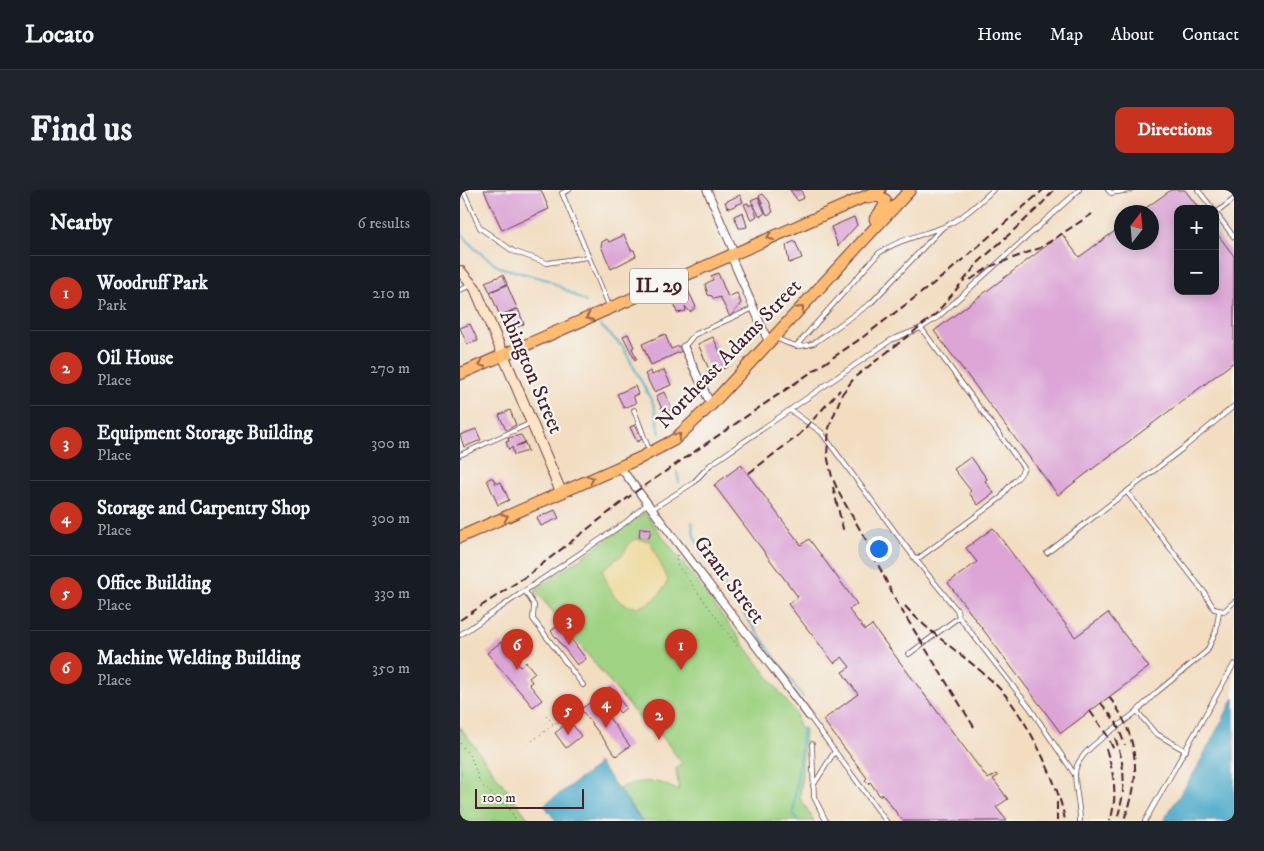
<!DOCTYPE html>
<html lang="en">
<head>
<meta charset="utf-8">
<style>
  :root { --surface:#171b24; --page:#20242c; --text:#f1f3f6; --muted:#9ea1a6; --line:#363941; --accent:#c8321e }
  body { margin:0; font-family:"IM FELL DW Pica",serif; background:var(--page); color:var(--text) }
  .controls { position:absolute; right:15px; top:15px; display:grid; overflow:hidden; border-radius:10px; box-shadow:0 2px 12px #0003 }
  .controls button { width:45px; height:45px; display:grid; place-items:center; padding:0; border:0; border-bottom:1px solid var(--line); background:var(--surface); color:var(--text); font:25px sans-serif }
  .compass { position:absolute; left:654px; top:15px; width:45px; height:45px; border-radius:50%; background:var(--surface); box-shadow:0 2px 12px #0003; rotate:16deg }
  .scale { position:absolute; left:15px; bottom:12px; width:109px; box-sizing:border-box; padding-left:5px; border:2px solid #4a1f2b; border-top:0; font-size:14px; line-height:18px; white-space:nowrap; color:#4a1f2b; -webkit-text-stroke:4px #f6f6f2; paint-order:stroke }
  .you { position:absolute; left:418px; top:358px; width:18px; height:18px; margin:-12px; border:4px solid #fff; border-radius:50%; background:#1a73e8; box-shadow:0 0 0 8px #1a73e833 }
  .badge { display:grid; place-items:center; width:32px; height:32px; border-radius:50%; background:var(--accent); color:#fff; font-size:16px; font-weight:700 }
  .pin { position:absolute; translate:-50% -41px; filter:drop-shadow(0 1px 2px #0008) }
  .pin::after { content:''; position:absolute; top:26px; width:18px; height:15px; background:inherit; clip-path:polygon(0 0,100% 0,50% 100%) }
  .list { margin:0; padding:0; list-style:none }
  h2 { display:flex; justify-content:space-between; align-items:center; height:65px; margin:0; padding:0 20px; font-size:21px }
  h2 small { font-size:16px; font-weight:400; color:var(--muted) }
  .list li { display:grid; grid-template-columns:32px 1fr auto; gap:15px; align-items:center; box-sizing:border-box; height:75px; padding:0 20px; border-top:1px solid var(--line) }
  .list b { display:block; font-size:19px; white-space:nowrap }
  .list p { margin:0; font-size:16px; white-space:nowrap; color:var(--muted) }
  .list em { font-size:16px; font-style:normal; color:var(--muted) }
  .map { position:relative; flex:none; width:774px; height:631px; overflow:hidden; border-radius:10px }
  header { display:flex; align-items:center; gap:30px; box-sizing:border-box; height:70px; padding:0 25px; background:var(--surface); border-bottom:1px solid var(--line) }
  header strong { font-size:24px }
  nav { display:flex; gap:28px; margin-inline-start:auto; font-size:18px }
  .intro { display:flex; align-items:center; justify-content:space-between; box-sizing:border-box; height:120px; padding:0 30px }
  h1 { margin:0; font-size:35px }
  .button { padding:12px 22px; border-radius:10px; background:var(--accent); color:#fff; font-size:18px; font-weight:700 }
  main { display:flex; gap:30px; padding:0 30px }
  aside { flex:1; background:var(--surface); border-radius:10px; box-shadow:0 2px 12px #0003 }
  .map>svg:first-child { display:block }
</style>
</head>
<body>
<header>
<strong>Locato</strong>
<nav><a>Home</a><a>Map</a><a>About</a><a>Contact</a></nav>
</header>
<div class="intro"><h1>Find us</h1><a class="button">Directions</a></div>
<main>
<aside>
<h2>Nearby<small>6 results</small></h2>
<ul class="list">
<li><span class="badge">1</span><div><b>Woodruff Park</b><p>Park</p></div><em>210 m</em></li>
<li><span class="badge">2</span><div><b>Oil House</b><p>Place</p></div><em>270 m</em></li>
<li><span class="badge">3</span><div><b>Equipment Storage Building</b><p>Place</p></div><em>300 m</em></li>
<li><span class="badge">4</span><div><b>Storage and Carpentry Shop</b><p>Place</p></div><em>300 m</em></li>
<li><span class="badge">5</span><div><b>Office Building</b><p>Place</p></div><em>330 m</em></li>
<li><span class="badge">6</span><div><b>Machine Welding Building</b><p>Place</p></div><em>350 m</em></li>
</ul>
</aside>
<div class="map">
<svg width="774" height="631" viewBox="0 0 774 631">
  <rect width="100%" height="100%" fill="#f6f6f2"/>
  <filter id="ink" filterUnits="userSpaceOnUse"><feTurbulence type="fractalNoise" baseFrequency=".02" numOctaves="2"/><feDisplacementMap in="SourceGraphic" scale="10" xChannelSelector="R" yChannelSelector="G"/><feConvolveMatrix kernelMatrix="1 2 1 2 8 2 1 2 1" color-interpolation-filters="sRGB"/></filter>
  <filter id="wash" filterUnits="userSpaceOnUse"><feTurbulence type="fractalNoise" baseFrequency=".0096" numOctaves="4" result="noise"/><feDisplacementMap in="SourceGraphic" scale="20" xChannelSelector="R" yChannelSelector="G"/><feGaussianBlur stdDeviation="1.12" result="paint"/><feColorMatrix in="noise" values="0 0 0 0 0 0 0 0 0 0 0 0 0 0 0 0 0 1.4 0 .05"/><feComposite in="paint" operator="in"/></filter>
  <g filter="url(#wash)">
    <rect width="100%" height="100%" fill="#f2ddc1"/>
    <!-- green -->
    <g fill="#9fd282" stroke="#747856">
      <path d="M185,323L336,524L339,538L345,539L340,608L354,631H182L159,599C170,592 187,590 201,593C207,595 212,599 219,600L216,579L222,573L186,525L180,529L75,400Z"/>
      <path d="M0,537L70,631H0Z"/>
    </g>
    <!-- sand -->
    <path fill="#eeda9e" stroke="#9c7c64" d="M176,349L190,351L208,390C199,411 177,428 156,408C149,401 146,388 142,380L163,364L170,352Z"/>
    <!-- water -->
    <g fill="#49a8c8" stroke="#4a647a">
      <path d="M774,508V631H703L734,583Z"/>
      <path d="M138,572L182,631H96L84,615L136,577Z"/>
    </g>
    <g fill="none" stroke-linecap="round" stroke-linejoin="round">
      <!-- stream -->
      <g stroke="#49a8c8" stroke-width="2">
        <path d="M0,42L15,59L39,77L88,90L126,112"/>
        <path d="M140,135L163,157L194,215L200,244"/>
        <path d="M217,282L219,292"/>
        <path d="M232,332L234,346L246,370L343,507"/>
        <path d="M338,631L333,623L343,538"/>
      </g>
    </g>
    <g id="blocks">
      <!-- building -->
      <g fill="#dca5d6">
        <path d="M24,0H81L89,19L42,40Z"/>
        <path d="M330,0H341L344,8L338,11Z"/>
        <path d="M711,0H725L739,19H718V101H755V41L774,66V172L598,305L474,141L602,44L619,67L662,36V52H692V22H680Z"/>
        <path d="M303,4L309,11L313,22L307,25L299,6Z"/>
        <path d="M280,5L283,12L270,18L267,17L265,12Z"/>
        <path d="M298,7L305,23L301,26L299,25L291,10Z"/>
        <path d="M288,13L289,16L292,14L297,26L291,30L284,14Z"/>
        <path d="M283,22L287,37L282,38H279L274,26Z"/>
        <path d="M394,27L397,35L378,56L371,37Z"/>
        <path d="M164,45L171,60H174L176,66L151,79L141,56L142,52L147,49L149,52Z"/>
        <path d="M335,51L342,68L329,73L326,55Z"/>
        <path d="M258,83L268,107L277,103L281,113L270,127L260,107L254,109L252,106L248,105L245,94L253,90L251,86Z"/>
        <path d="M43,85L47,94L30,102L25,92Z"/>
        <path d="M47,95L57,118L40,126L30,102Z"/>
        <path d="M228,100L236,117L230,122L225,116L226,121L217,123L213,110L221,107L219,104Z"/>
        <path d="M58,119L64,134L49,141L43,125Z"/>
        <path d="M10,134L18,151L7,154L0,138Z"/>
        <path d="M168,144L174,157L172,158L177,170H175L163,146Z"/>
        <path d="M205,144L211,159L219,156L222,161L191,175L182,154Z"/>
        <path d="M253,147L267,177L251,184L238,154Z"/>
        <path d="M204,180L211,195L194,202L185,184L190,181L192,185Z"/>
        <path d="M175,196L178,204L173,206L176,213L164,218L157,204Z"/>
        <path d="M204,202L212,219L204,223L196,206Z"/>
        <path d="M50,220L56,235L46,240L39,225Z"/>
        <path d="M175,235L182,249L177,252L170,237Z"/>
        <path d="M16,239L21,250L4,257L0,245Z"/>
        <path d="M61,245L65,252L56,256L65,253L68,261L54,265L52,257L49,260L46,252L49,251L48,248Z"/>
        <path d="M511,267L527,289L525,291L534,303L518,315L509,303L511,301L494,279Z"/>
        <path d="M281,275L341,355L349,349L397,414L389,420L405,440L412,435L528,589L536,584L538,586L533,589L548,609L536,617L547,631H443L422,604L420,606L410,592L408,594L405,590L407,588L363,530L398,504L382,482L390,477L382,467L374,473L328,414L338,407L254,295Z"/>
        <path d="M30,288H33L36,294L41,292L49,310L38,315L27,290Z"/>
        <path d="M95,320L99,328L81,336L77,328Z"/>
        <path d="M180,338L191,339L189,348L179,347Z"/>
        <path d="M533,338L615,447L648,423L689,477L601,543L488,393L517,372L506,358Z"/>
        <path d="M100,434L126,469L117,475L91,441Z"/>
        <path d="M41,452L60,477L66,472L75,483L69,488L72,492L69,494L82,510L73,517L27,463Z"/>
        <path d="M150,497L166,518L160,523L143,502Z"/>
        <path d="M135,509L170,556L156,566L121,519Z"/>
        <path d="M110,531L121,546L106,558L95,543Z"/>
      </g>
    </g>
  </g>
  <g filter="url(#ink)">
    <use href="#blocks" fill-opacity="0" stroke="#633c42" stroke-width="1"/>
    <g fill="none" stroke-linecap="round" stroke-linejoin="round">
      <!-- lane casing -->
      <g stroke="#633c42" stroke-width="5.5">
        <g id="lane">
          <path d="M3,0L20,38L53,61L87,73L128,67"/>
          <path d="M109,0L102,3L150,118"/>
          <path d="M648,0L651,3L670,0"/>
          <path d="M738,0L753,19"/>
          <path d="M755,22L774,47"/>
          <path d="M756,23L774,9"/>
          <path d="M0,100L12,95"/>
          <path d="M316,148C330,155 340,159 354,153L411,113L482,38"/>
          <path d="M336,156L419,63C438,50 462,45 483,37C502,29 518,14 533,0"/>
          <path d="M224,157L234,145L294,118"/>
          <path d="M174,220L189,260"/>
          <path d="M330,220L361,242L456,370L542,307C547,294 560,290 564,278L461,138"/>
          <path d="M0,265L71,233"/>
          <path d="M667,302L744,402L754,419L764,421L774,412"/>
          <path d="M192,319L233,293L250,275L431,150L461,138L478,127L619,0"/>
          <path d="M587,363L722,259L774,216"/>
          <path d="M65,401L74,415L73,429L123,495"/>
          <path d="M499,427L570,518L615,585"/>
          <path d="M0,445L166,332L188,313"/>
          <path d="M449,464L499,427L497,420L456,370"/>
          <path d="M349,526L426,631"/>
          <path d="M352,554L354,607L366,631"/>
          <path d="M726,561L695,543L677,521L697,502L747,461L756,441L759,422"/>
          <path d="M353,596L375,561"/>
          <path d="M620,631C620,615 615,599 615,584C615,561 661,536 677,521"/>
          <path d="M685,631L774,474"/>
        </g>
      </g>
      <!-- street casing -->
      <g stroke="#633c42" stroke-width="9">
        <g id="street">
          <path d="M247,0L274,62"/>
          <path d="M270,64L309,153"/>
          <path d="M224,157L251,215"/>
          <path d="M160,277L349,526"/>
        </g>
      </g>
      <!-- secondary casing -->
      <g stroke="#633c42" stroke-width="12">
        <path id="secondary" d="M0,81L15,98L101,302"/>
      </g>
      <!-- primary casing -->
      <g stroke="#633c42" stroke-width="13">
        <g id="primary">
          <path d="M408,8L418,6L425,10L424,17L415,29"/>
          <path d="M0,184L420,0"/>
          <path d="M0,347L180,268L214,250L251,215L450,0"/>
        </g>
      </g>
      <!-- path -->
      <g stroke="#633c42" stroke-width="1" stroke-dasharray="1 4" stroke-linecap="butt">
        <path d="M217,365L216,373L279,458"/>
        <path d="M86,525L93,534"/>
        <path d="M98,532L101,537"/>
        <path d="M0,553L11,568L21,595L49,618L56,631"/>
        <path d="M68,554L111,521"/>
      </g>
      <!-- lane -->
      <use href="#lane" stroke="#fff" stroke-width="4"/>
      <!-- street -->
      <use href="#street" stroke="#fff" stroke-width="7"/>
      <!-- secondary -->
      <use href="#secondary" stroke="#ffe4c6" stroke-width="10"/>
      <!-- primary -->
      <use href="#primary" stroke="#ffbb71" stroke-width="11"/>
      <!-- rail -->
      <g stroke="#4a1f2b" stroke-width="2" stroke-dasharray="8 4" stroke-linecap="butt">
        <path d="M510,90L529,77L580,58L632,24"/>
        <path d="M289,283L339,245L380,200"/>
        <path d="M373,297L384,343"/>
        <path d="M445,416C473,447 508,467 537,496C564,522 600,595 605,631"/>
        <path d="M0,430L68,385L178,300L403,147L486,84L583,0"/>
        <path d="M649,507C678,543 683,590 663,631"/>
        <path d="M641,513L656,532L665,555"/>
        <path d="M630,521L647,545L654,560"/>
        <path d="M514,537L436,411L406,350L380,305L372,287L367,265L369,238L382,204L395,187L475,125L519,72L579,17L594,0"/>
        <path d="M655,548C666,576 666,600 657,629"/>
        <path d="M646,559C654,582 658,607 650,631"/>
        <path d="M597,612V631"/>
      </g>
    </g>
    <!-- one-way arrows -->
    <defs><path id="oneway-chevron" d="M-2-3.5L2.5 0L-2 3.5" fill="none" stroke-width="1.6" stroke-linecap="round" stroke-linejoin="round" transform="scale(1.25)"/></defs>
    <g stroke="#9b654a">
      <use href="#oneway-chevron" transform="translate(310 47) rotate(157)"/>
      <use href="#oneway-chevron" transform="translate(341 119) rotate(-47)"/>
      <use href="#oneway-chevron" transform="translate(129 127) rotate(156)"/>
      <use href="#oneway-chevron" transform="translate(22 174) rotate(156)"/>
      <use href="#oneway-chevron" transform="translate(218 246) rotate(-39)"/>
      <use href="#oneway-chevron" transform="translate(131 289) rotate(-24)"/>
      <use href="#oneway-chevron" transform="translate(45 327) rotate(-24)"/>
    </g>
  </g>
  <g text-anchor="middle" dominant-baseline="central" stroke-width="4.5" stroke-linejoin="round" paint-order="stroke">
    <!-- shield labels -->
    <rect fill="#f6f6f2" stroke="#7e6067" stroke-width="1" x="170" y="78.5" width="58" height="35" rx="4"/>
    <g font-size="20" font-weight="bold" fill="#4a1f2b">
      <text x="199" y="96">IL 29</text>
    </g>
    <!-- street labels -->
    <g font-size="21" fill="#4a1f2b" stroke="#f6f6f2">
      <text transform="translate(269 164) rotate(-46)">Northeast Adams Street</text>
      <text transform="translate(71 182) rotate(67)">Abington Street</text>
      <text transform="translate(269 390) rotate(53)">Grant Street</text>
    </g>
  </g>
</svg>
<div class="controls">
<button>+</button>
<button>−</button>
</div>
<svg class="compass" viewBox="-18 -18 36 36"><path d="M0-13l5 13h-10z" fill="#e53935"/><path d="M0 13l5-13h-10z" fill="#9ea1a6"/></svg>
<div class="scale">100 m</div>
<div class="you"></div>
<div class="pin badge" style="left:221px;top:480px">1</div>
<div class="pin badge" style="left:199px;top:550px">2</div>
<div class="pin badge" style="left:109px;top:455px">3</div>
<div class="pin badge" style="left:146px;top:538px">4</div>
<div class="pin badge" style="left:108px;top:545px">5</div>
<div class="pin badge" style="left:57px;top:480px">6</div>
</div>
</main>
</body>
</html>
